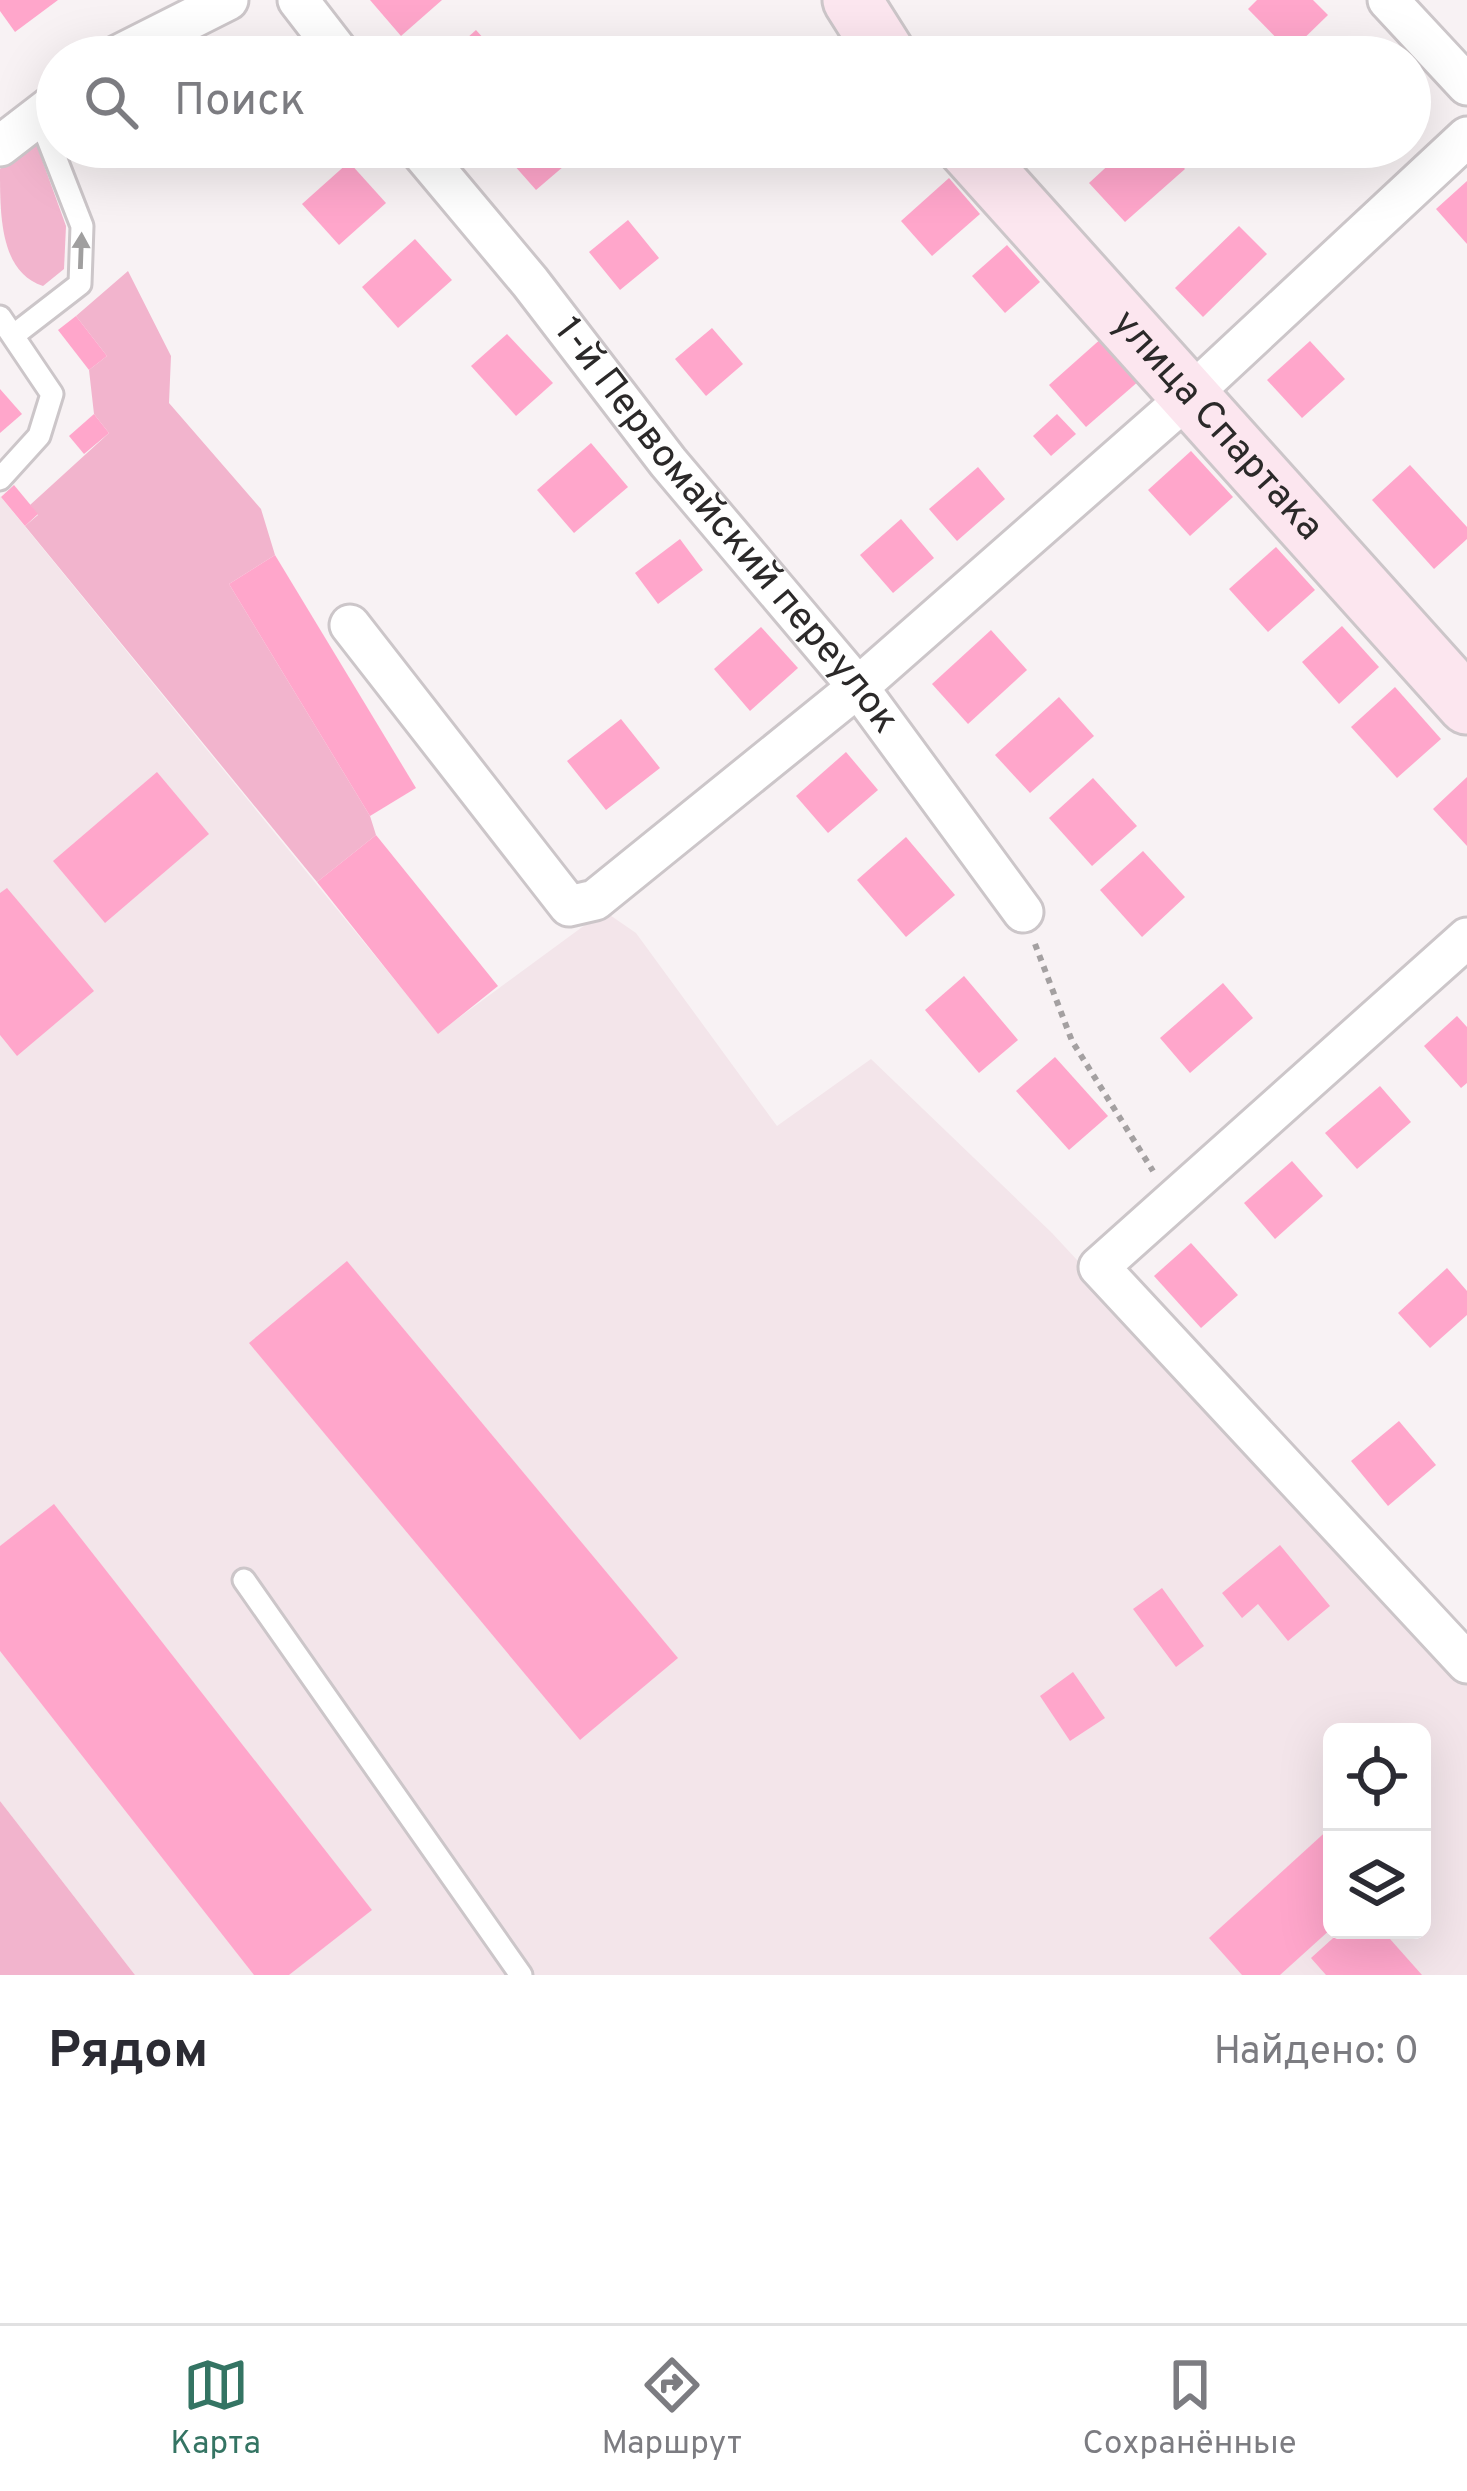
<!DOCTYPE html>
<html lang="ru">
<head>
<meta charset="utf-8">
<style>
  :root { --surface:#fff; --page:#f2f2f3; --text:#2b2b33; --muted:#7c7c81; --line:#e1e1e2; --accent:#347463 }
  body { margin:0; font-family:Overpass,sans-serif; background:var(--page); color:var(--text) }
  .controls { position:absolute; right:36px; bottom:36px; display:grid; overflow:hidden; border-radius:18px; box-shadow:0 12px 48px #0002 }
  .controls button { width:108px; height:108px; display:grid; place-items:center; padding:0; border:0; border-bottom:3px solid var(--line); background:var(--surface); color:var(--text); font:60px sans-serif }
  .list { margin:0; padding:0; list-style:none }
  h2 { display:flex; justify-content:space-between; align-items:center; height:156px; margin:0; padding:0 48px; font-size:51px }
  h2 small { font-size:39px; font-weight:400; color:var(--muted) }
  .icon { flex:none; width:66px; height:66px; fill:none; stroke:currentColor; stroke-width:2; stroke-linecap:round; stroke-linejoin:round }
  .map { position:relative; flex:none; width:1467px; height:1975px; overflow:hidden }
  .search { position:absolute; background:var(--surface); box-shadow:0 12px 48px #0002; left:36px; right:36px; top:36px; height:132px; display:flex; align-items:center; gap:30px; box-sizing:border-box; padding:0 42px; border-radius:66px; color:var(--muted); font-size:45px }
  .sheet { height:348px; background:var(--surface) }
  nav { display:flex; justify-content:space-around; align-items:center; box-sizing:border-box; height:168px; border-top:3px solid var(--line); background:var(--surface); font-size:33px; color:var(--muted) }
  nav a { display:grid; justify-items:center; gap:6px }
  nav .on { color:var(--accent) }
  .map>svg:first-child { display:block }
</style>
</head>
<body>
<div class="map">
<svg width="1467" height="1975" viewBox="0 0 1467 1975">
  <rect width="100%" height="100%" fill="#f8f2f4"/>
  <!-- built -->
  <path fill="#f3e5ea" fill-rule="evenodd" d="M0,496L438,1033L604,911L636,933L777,1126L871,1059L1052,1233L1467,1681V1975H135L0,1801ZM1332,1732H1422V1930H1332Z"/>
  <!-- green -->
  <g fill="#f2b4cd">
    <path d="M35,140L66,226L64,269L43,286C0,272 0,216 0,169Z"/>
    <path d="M128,271L171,356L169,403L261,509L275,555L229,584L370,816L376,835L317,882L25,526L38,515L30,505L109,433L94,414L89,370L107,356L76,316Z"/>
    <path d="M0,1801L135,1975H0Z"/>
  </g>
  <!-- building -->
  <g fill="#ffa6cb">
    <path d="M0,0H58L15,32L0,11Z"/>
    <path d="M370,0H442L401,36Z"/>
    <path d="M1257,0H1313L1328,15L1290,52L1248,9Z"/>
    <path d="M476,30L500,57H446Z"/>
    <path d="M1030,39L1046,57H1010Z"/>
    <path d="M498,147H560L571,160L536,190Z"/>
    <path d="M808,147H851L822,167Z"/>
    <path d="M1128,147H1165L1185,169L1125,222L1089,183Z"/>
    <path d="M349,162L386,203L339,245L302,204Z"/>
    <path d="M949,178L980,214L932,256L901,221Z"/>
    <path d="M1467,181V244L1436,209Z"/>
    <path d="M628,220L659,258L620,290L589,252Z"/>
    <path d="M1239,226L1267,254L1203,317L1175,288Z"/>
    <path d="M415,239L452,280L398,328L362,287Z"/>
    <path d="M1007,245L1040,282L1005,313L972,276Z"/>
    <path d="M76,316L107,356L89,370L58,330Z"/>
    <path d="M712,328L743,364L706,396L675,359Z"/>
    <path d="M507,334L553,383L516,416L471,366Z"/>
    <path d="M1103,337L1140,380L1086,427L1049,385Z"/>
    <path d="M1310,341L1345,379L1302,418L1267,380Z"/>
    <path d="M0,389L22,414L0,433Z"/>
    <path d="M94,414L109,433L84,454L69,436Z"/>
    <path d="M1057,414L1076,434L1051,456L1033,436Z"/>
    <path d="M591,443L628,487L574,533L537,490Z"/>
    <path d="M1191,451L1233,497L1190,536L1148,490Z"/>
    <path d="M1410,465L1467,527V539L1434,569L1372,500Z"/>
    <path d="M978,467L1005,499L957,541L929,509Z"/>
    <path d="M14,485L38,514L25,526L1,497Z"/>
    <path d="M901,519L934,558L893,593L860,555Z"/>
    <path d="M680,539L703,570L658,604L635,573Z"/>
    <path d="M1276,547L1315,590L1268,632L1229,589Z"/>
    <path d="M275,555L416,788L370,816L229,584Z"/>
    <path d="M1342,626L1379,667L1339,704L1302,662Z"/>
    <path d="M761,627L798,668L750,711L714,669Z"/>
    <path d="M991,630L1027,670L968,724L932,684Z"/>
    <path d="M1395,687L1441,739L1397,778L1351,727Z"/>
    <path d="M1059,697L1094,736L1030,793L995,755Z"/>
    <path d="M621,719L660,768L606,810L567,761Z"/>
    <path d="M846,752L878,790L828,833L796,796Z"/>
    <path d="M157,772L209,834L105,923L53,861Z"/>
    <path d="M1467,777V846L1433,809Z"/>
    <path d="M1093,778L1137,826L1092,866L1049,818Z"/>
    <path d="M376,835L498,986L438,1034L317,882Z"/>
    <path d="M906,837L955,895L906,937L857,880Z"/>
    <path d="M1143,851L1185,897L1142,937L1100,890Z"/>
    <path d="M7,888L94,991L17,1056L0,1035V893Z"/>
    <path d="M964,976L1018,1040L979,1073L925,1010Z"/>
    <path d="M1223,983L1253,1018L1190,1073L1160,1038Z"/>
    <path d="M1457,1016L1467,1027V1083L1461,1088L1424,1046Z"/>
    <path d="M1055,1057L1108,1116L1069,1150L1016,1091Z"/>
    <path d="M1380,1086L1411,1122L1357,1169L1325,1133Z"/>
    <path d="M1292,1161L1323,1196L1275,1239L1244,1203Z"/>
    <path d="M1191,1243L1238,1295L1201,1328L1154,1276Z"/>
    <path d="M347,1261L678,1658L580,1740L249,1343Z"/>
    <path d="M1447,1268L1467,1291V1315L1430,1348L1398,1313Z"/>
    <path d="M1399,1421L1436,1465L1388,1506L1351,1461Z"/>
    <path d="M54,1504L372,1910L289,1975H254L0,1651V1546Z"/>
    <path d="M1280,1545L1330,1606L1288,1641L1258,1604L1242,1618L1222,1593Z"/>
    <path d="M1162,1588L1204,1646L1176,1667L1133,1609Z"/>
    <path d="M1073,1672L1105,1718L1070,1741L1040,1696Z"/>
    <path d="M1332,1826V1928L1280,1975H1242L1209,1938Z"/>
    <path d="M1342,1930H1382L1422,1975H1326L1311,1958Z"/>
  </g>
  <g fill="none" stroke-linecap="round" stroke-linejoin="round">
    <!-- lane casing -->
    <g stroke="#ccc6c9" stroke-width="27">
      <g id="lane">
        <path d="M0,317L52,394L39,436L0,479"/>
        <path d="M14,335L80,284L82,226L39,116"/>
        <path d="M244,1580L521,1975"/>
      </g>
    </g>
    <!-- street casing -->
    <g stroke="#ccc6c9" stroke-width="45">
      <g id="street">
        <path d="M298,0L342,57"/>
        <path d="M1388,0L1467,85"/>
        <path d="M115,57L228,0"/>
        <path d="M0,146L57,102"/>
        <path id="s1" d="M417,147L530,282L668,462L858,687L1023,912"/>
        <path d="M350,625L569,906L595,900L858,687L1188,397L1467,137"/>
        <path d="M1467,938L1099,1267L1467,1663"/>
      </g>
    </g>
    <!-- secondary casing -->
    <g stroke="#ccc6c9" stroke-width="63">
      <g id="secondary">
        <path d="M852,0L888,57"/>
        <path id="s2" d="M966,147L1467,705"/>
      </g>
    </g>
    <!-- path -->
    <path stroke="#a4a0a1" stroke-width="6" stroke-dasharray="6 6" stroke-linecap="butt" d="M1035,944L1072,1041L1153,1171"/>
    <!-- lane -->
    <use href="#lane" stroke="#fff" stroke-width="21"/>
    <!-- street -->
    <use href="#street" stroke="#fff" stroke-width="39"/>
    <!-- secondary -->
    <use href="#secondary" stroke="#fce6ef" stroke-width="57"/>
  </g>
  <!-- one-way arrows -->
  <defs><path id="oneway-solid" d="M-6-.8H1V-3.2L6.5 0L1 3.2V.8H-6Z" transform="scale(3)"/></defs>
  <use fill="#a09f9f" href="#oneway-solid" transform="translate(81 251) rotate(-88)"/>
  <g text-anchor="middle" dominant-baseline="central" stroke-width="10" stroke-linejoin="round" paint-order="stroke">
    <!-- street labels -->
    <g font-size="39" fill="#2b2929" stroke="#f8f2f4">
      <text stroke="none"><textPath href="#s2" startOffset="375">улица Спартака</textPath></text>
      <text stroke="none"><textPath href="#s1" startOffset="489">1-й Первомайский переулок</textPath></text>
    </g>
  </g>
</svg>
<div class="controls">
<button><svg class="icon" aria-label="locate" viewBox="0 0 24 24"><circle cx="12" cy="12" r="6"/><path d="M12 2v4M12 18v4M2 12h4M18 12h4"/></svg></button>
<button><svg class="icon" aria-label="layers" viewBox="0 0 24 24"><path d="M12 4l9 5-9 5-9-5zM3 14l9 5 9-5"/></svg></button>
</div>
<div class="search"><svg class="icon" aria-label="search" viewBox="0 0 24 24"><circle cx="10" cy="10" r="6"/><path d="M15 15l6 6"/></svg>Поиск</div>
</div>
<section class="sheet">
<h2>Рядом<small>Найдено: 0</small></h2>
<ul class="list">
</ul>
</section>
<nav>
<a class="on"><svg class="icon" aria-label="map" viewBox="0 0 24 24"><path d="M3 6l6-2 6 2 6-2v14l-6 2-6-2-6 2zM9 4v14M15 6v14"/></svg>Карта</a>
<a><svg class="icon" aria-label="directions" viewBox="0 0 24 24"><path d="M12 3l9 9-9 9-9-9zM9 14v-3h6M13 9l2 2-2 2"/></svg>Маршрут</a>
<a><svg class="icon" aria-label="saved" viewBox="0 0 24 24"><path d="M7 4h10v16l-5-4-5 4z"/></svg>Сохранённые</a>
</nav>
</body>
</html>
